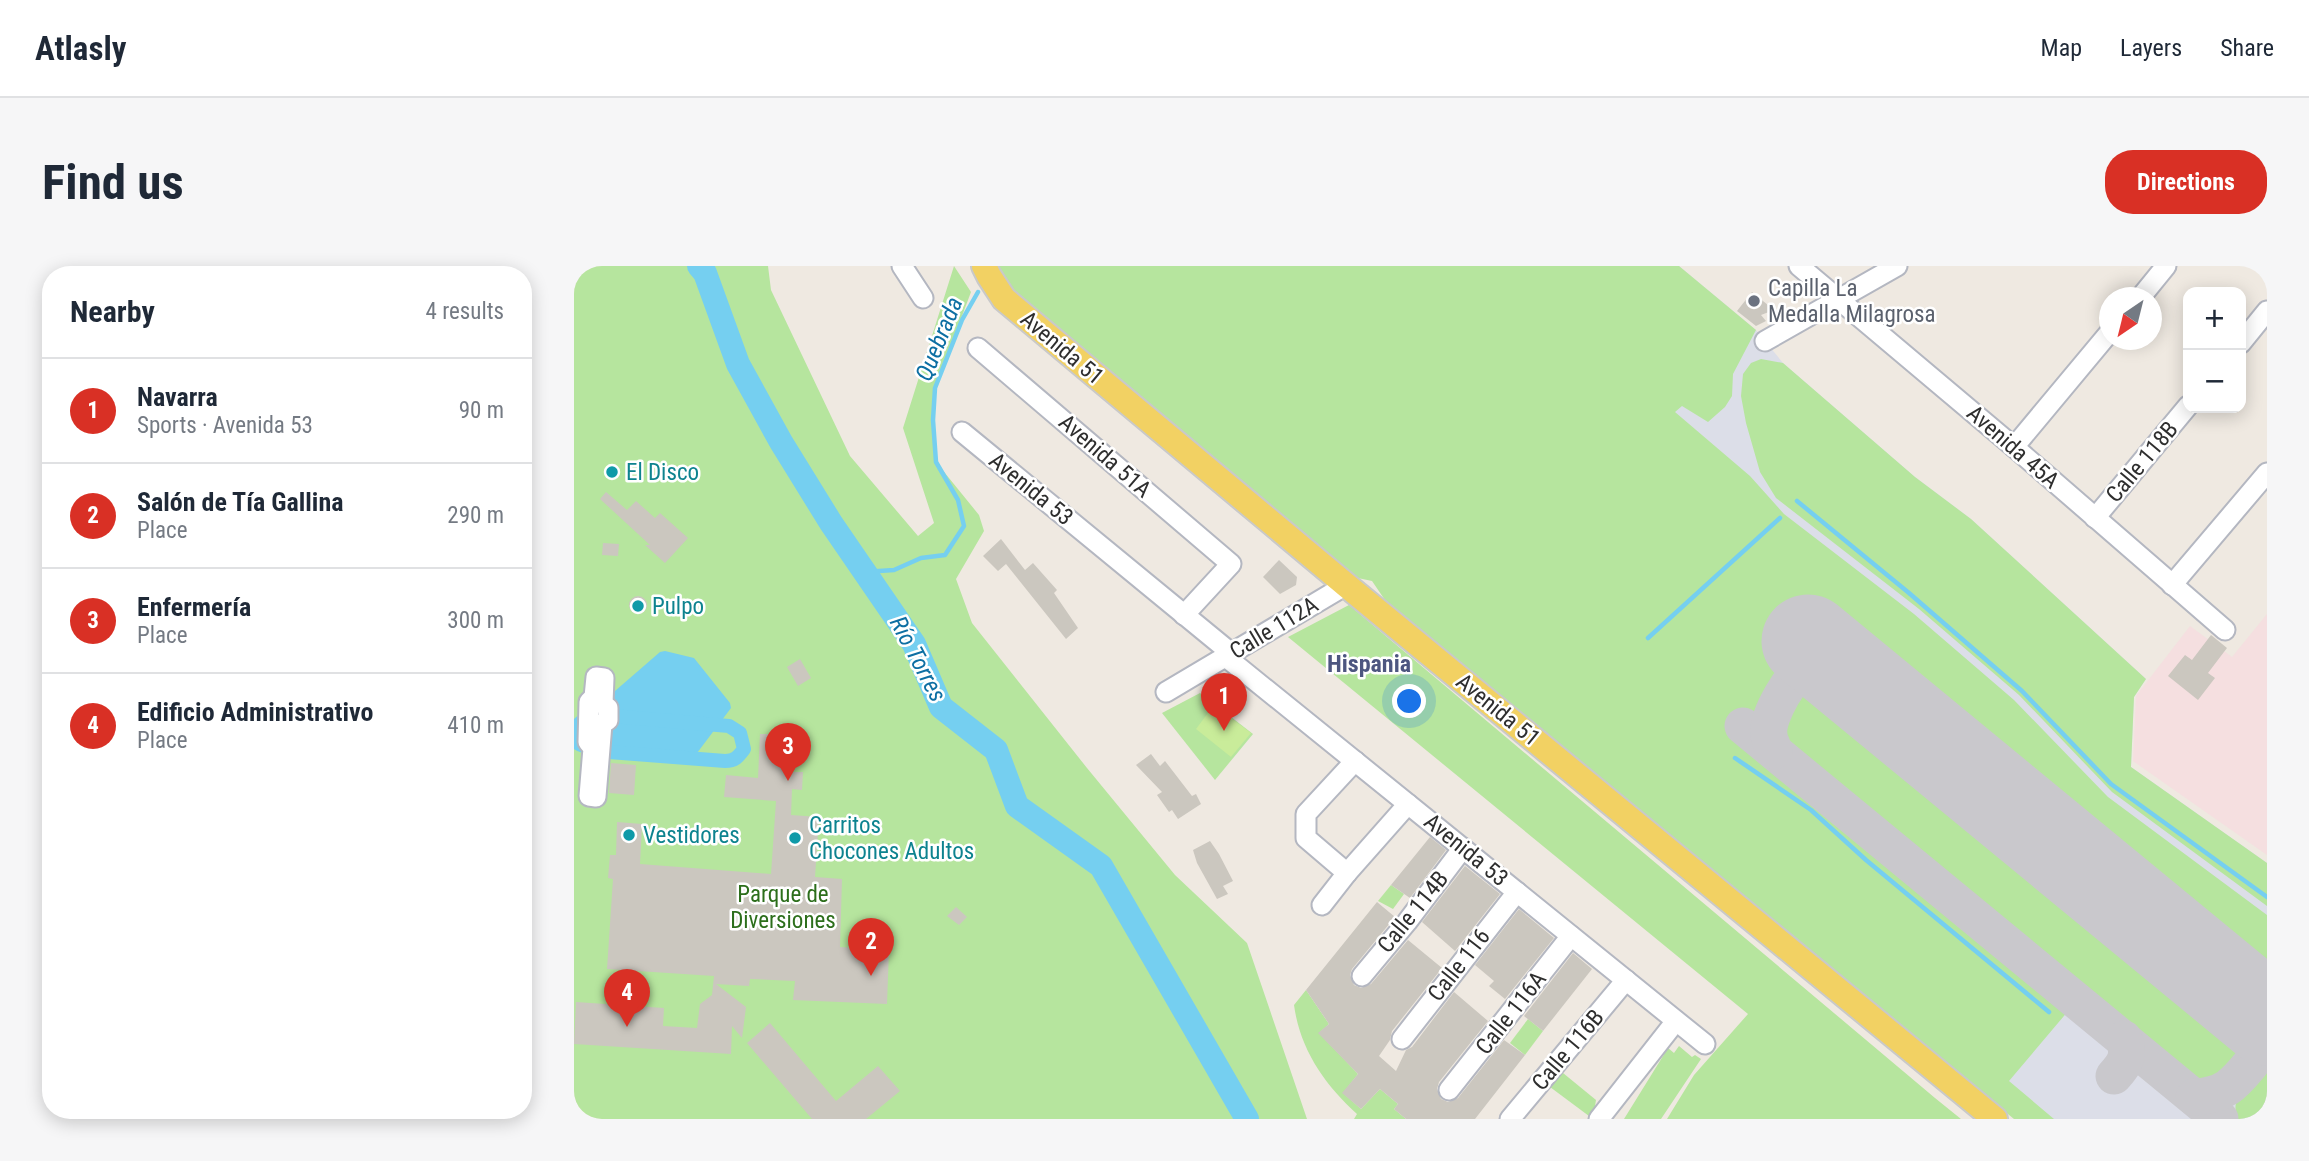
<!DOCTYPE html>
<html lang="en">
<head>
<meta charset="utf-8">
<style>
  :root { --surface:#fff; --page:#f6f6f7; --text:#1f2937; --muted:#747a83; --line:#e0e1e3; --accent:#d93025 }
  body { margin:0; font-family:"Roboto Condensed",sans-serif; background:var(--page); color:var(--text) }
  .controls { position:absolute; right:21px; top:21px; display:grid; overflow:hidden; border-radius:14px; box-shadow:0 4px 18px #0003 }
  .controls button { width:63px; height:63px; display:grid; place-items:center; padding:0; border:0; border-bottom:2px solid var(--line); background:var(--surface); color:var(--text); font:35px sans-serif }
  .compass { position:absolute; left:1525px; top:21px; width:63px; height:63px; border-radius:50%; background:var(--surface); box-shadow:0 4px 18px #0003; rotate:215deg }
  .you { position:absolute; left:836px; top:436px; width:24px; height:24px; margin:-18px; border:5px solid #fff; border-radius:50%; background:#1a73e8; box-shadow:0 0 0 10px #1a73e833 }
  .badge { display:grid; place-items:center; width:46px; height:46px; border-radius:50%; background:var(--accent); color:#fff; font-size:23px; font-weight:700 }
  .pin { position:absolute; translate:-50% -58px; filter:drop-shadow(0 2px 4px #0008) }
  .pin::after { content:''; position:absolute; top:37px; width:24px; height:21px; background:inherit; clip-path:polygon(0 0,100% 0,50% 100%) }
  .list { margin:0; padding:0; list-style:none }
  h2 { display:flex; justify-content:space-between; align-items:center; height:91px; margin:0; padding:0 28px; font-size:30px }
  h2 small { font-size:23px; font-weight:400; color:var(--muted) }
  .list li { display:grid; grid-template-columns:46px 1fr auto; gap:21px; align-items:center; box-sizing:border-box; height:105px; padding:0 28px; border-top:2px solid var(--line) }
  .list b { display:block; font-size:26px; white-space:nowrap }
  .list p { margin:0; font-size:23px; white-space:nowrap; color:var(--muted) }
  .list em { font-size:23px; font-style:normal; color:var(--muted) }
  .map { position:relative; flex:none; width:1693px; height:853px; overflow:hidden; border-radius:28px }
  header { display:flex; align-items:center; gap:42px; box-sizing:border-box; height:98px; padding:0 35px; background:var(--surface); border-bottom:2px solid var(--line) }
  header strong { font-size:33px }
  nav { display:flex; gap:38px; margin-inline-start:auto; font-size:24px }
  .intro { display:flex; align-items:center; justify-content:space-between; box-sizing:border-box; height:168px; padding:0 42px }
  h1 { margin:0; font-size:49px }
  .button { padding:18px 32px; border-radius:28px; background:var(--accent); color:#fff; font-size:24px; font-weight:700 }
  main { display:flex; gap:42px; padding:0 42px }
  aside { flex:1; background:var(--surface); border-radius:28px; box-shadow:0 4px 18px #0003 }
  .map>svg:first-child { display:block }
</style>
</head>
<body>
<header>
<strong>Atlasly</strong>
<nav><a>Map</a><a>Layers</a><a>Share</a></nav>
</header>
<div class="intro"><h1>Find us</h1><a class="button">Directions</a></div>
<main>
<aside>
<h2>Nearby<small>4 results</small></h2>
<ul class="list">
<li><span class="badge">1</span><div><b>Navarra</b><p>Sports · Avenida 53</p></div><em>90 m</em></li>
<li><span class="badge">2</span><div><b>Salón de Tía Gallina</b><p>Place</p></div><em>290 m</em></li>
<li><span class="badge">3</span><div><b>Enfermería</b><p>Place</p></div><em>300 m</em></li>
<li><span class="badge">4</span><div><b>Edificio Administrativo</b><p>Place</p></div><em>410 m</em></li>
</ul>
</aside>
<div class="map">
<svg width="1693" height="853" viewBox="0 0 1693 853">
  <rect width="100%" height="100%" fill="#efe9e1"/>
  <!-- medical -->
  <path fill="#f5dfe0" d="M1693,348V589L1559,495L1562,430L1616,360L1658,391Z"/>
  <!-- airport -->
  <path fill="#dcdee8" d="M448,0H1105L1182,64L1209,97L1341,211L1397,253L1572,413L1560,431L1557,501L1693,597V853H1456Z"/>
  <!-- green -->
  <g fill="#b6e59e">
    <path d="M0,0H194L197,24L276,190L344,270L360,257L329,162L380,0L397,26L361,122L359,154L362,196L405,249L410,265L382,313L398,357L513,502L601,609L673,677L733,853H0Z"/>
    <path d="M422,0H1105L1182,64L1159,108L1158,130L1151,141L1134,156L1108,140L1101,146L1176,210L1210,248L1340,348L1440,434L1534,531L1693,649V714L1248,346L1218,383L1185,458L1174,447L1158,465L1495,744L1435,815L1480,853H1440L827,352L813,337L798,315L779,311L440,31Z"/>
    <path d="M1187,93L1209,97L1341,211L1397,253L1572,413L1560,431L1557,501L1693,597V640L1538,526L1445,429L1345,343L1202,232L1186,206L1172,157L1167,130L1169,108L1177,97Z"/>
    <path d="M775,339L1361,832L1387,853H1093L1120,809L1174,748L714,371Z"/>
    <path d="M1236,412L1667,769L1673,778L1671,786L1643,817L1625,820L1217,483C1214,475 1209,465 1210,456C1211,445 1226,417 1236,412Z"/>
    <path d="M626,427L679,468L641,514L588,447Z"/>
    <path d="M817,619L830,628L819,643L804,635Z"/>
    <path d="M732,724L755,758L745,767L784,808L769,827L787,843L806,823L824,838L820,843L832,853H780L783,848C750,818 726,783 720,739Z"/>
    <path d="M954,753L969,765L951,789L936,777Z"/>
    <path d="M1105,780L1118,791L1121,789L1127,793L1087,853H1050L1094,782L1100,787Z"/>
    <path d="M1693,800V853H1664C1654,833 1675,809 1693,800Z"/>
    <path d="M984,807H989L1022,834L1019,853L976,821Z"/>
  </g>
  <!-- pitch -->
  <path fill="#c9ec9a" d="M640,439L677,467L657,491L622,463Z"/>
  <!-- water -->
  <path fill="#75cff0" d="M91,385L120,392L156,437L157,442L120,491L114,495L108,496C86,494 14,494 0,483V453L31,425H41L86,386Z"/>
  <g fill="none" stroke-linecap="round" stroke-linejoin="round">
    <!-- stream -->
    <g stroke="#75cff0" stroke-width="4.5">
      <path d="M1223,235L1335,327L1448,425L1537,518L1693,631"/>
      <path d="M290,306L320,304L347,292L371,289L390,260L384,234L362,196L359,154L361,122L388,54L404,26"/>
      <path d="M1074,372L1206,252"/>
      <path d="M1161,492L1237,544L1292,594L1475,746"/>
    </g>
    <!-- canal -->
    <path stroke="#75cff0" stroke-width="14" d="M27,449L155,460L166,467L170,483C164,491 161,495 151,495L22,485C2,475 9,455 27,449Z"/>
    <!-- river -->
    <path stroke="#75cff0" stroke-width="24" d="M125,0L131,7L164,98L207,176L257,257L340,378L367,441L422,484L443,540L527,600L673,853"/>
    <!-- taxiway -->
    <g stroke="#c9c8cc" stroke-width="37">
      <path d="M1169,460L1646,853"/>
      <path d="M1200,485C1199,480 1195,474 1195,469C1192,451 1219,404 1236,399C1248,396 1259,401 1270,404"/>
      <path d="M1685,747C1691,762 1692,772 1686,787"/>
      <path d="M1540,810C1551,798 1556,790 1550,773"/>
      <path d="M1620,831C1657,829 1663,813 1686,787L1693,784"/>
    </g>
    <!-- runway -->
    <path stroke="#c9c8cc" stroke-width="93" d="M1234,375L1693,753"/>
  </g>
  <!-- building -->
  <g fill="#cbc7bf">
    <path d="M1178,26L1200,44L1187,49L1192,55L1182,60L1163,45Z"/>
    <path d="M32,226L53,244L62,235L81,252L86,247L114,272L91,297L71,279H76L26,233Z"/>
    <path d="M427,273L451,304L459,297L483,324L480,327L504,362L492,373L432,298L424,305L409,290Z"/>
    <path d="M29,277L45,278L44,290L28,289Z"/>
    <path d="M705,294L723,311L722,319L706,328L689,311Z"/>
    <circle cx="64" cy="339" r="9"/>
    <path d="M1637,369L1653,382L1634,407L1641,412L1624,434L1594,410L1611,389L1618,394Z"/>
    <path d="M226,393L237,412L224,420L213,401Z"/>
    <path d="M186,468H202L201,499L217,500V506H229L228,524L218,523L217,549L245,551L241,611L268,613L266,681L315,684L313,738L219,734L221,715L176,713L175,720L142,718L172,741L168,772L158,760L157,788L0,778L2,736L90,742L89,760L123,762L126,738L138,729L140,710L33,703L39,613L34,612L36,589H42L43,556L68,558L66,598L197,608L202,535L150,531L152,509L184,512Z"/>
    <path d="M577,488L586,500L591,495L618,530L622,528L627,538L604,553L598,544L595,546L583,529L588,526L562,499Z"/>
    <path d="M37,497L62,499L60,529L35,527Z"/>
    <path d="M856,571L872,584L836,632L817,619Z"/>
    <path d="M636,575L645,588L659,615L649,620L654,628L643,633L623,597L619,584Z"/>
    <path d="M891,600L926,628L881,685L848,656Z"/>
    <path d="M803,636L821,651L778,703L776,709L780,719L787,722L797,718L834,674L868,702L818,765L816,774L805,790L822,805L832,784L838,781L880,726L914,755L865,816L863,823L867,833L874,836L884,832L930,774L951,789L901,853H832L820,843L824,838L806,823L787,843L768,827L784,808L744,767L755,758L732,724Z"/>
    <path d="M382,641L393,651L385,659L373,650Z"/>
    <path d="M945,643L980,672L931,733L915,720L920,715L901,699Z"/>
    <path d="M999,687L1018,703L969,765L950,750Z"/>
    <path d="M196,757L262,835L304,800L326,825L292,853H238L173,777Z"/>
  </g>
  <g fill="none" stroke-linecap="round" stroke-linejoin="round">
    <!-- minor casing -->
    <g stroke="#b4b7c1" stroke-width="23">
      <g id="minor">
        <path d="M328,0L349,32"/>
        <path d="M1225,0L1440,181L1651,364"/>
        <path d="M1566,32L1592,0"/>
        <path d="M1191,75L1323,0"/>
        <path d="M1667,77L1693,45"/>
        <path d="M404,82L657,298L610,349"/>
        <path d="M388,166L657,387"/>
        <path d="M1440,181L1535,67"/>
        <path d="M1521,252L1614,140"/>
        <path d="M1598,319L1693,207"/>
        <path d="M652,391L1131,778"/>
        <path d="M22,411L30,412L29,438L34,442V454L28,458L22,531L15,530L19,482L14,476L15,436L20,431Z"/>
        <path d="M592,426L772,319"/>
        <path d="M773,607L732,572V548L781,495"/>
        <path d="M748,639L773,607L834,538"/>
        <path d="M788,710L833,656L889,582"/>
        <path d="M828,773L943,626"/>
        <path d="M875,824L997,670"/>
        <path d="M936,853L1052,714"/>
        <path d="M1025,853L1102,755"/>
      </g>
    </g>
    <!-- major casing -->
    <g stroke="#c9c9c9" stroke-width="28">
      <path id="major" d="M410,0L415,10L430,33L772,319L1421,853"/>
    </g>
    <!-- minor -->
    <use href="#minor" stroke="#fff" stroke-width="19"/>
    <!-- major -->
    <use href="#major" stroke="#f2d163" stroke-width="24"/>
  </g>
  <!-- markers -->
  <circle fill="#6b7280" stroke="#fff" stroke-width="2.5" cx="1180" cy="35" r="7"/>
  <g fill="#0f9aa8" stroke="#fff" stroke-width="2.5">
    <circle cx="38" cy="206" r="7"/>
    <circle cx="64" cy="340" r="7"/>
    <circle cx="55" cy="569" r="7"/>
    <circle cx="221" cy="572" r="7"/>
  </g>
  <g text-anchor="middle" dominant-baseline="central" stroke-width="5" stroke-linejoin="round" paint-order="stroke">
    <!-- worship labels -->
    <g font-size="23" fill="#5b616d" stroke="#fff" text-anchor="start">
      <text x="1194" y="22">Capilla La<tspan x="1194" dy="26">Medalla Milagrosa</tspan></text>
    </g>
    <!-- street labels -->
    <g font-size="23" fill="#2e2e2e" stroke="#fff">
      <text transform="translate(488 82) rotate(40)">Avenida 51</text>
      <text transform="translate(1439 181) rotate(41)">Avenida 45A</text>
      <text transform="translate(531 190) rotate(41)">Avenida 51A</text>
      <text transform="translate(1568 196) rotate(-50)">Calle 118B</text>
      <text transform="translate(457 223) rotate(39)">Avenida 53</text>
      <text transform="translate(700 362) rotate(-31)">Calle 112A</text>
      <text transform="translate(924 444) rotate(39)">Avenida 51</text>
      <text transform="translate(892 584) rotate(39)">Avenida 53</text>
      <text transform="translate(839 646) rotate(-51)">Calle 114B</text>
      <text transform="translate(885 699) rotate(-52)">Calle 116</text>
      <text transform="translate(937 747) rotate(-52)">Calle 116A</text>
      <text transform="translate(994 784) rotate(-50)">Calle 116B</text>
    </g>
    <!-- culture labels -->
    <g font-size="23" fill="#0d838f" stroke="#fff" text-anchor="start">
      <text x="52" y="206">El Disco</text>
      <text x="78" y="340">Pulpo</text>
      <text x="235" y="559">Carritos<tspan x="235" dy="26">Chocones Adultos</tspan></text>
      <text x="69" y="569">Vestidores</text>
    </g>
    <!-- park labels -->
    <g font-size="23" fill="#2c6e1b" stroke="#fff">
      <text x="209" y="628">Parque de<tspan x="209" dy="26">Diversiones</tspan></text>
    </g>
    <!-- water labels -->
    <g font-size="24" font-style="italic" fill="#0d6fa3" stroke="#fff">
      <text transform="translate(365 73) rotate(-68)">Quebrada</text>
      <text transform="translate(344 393) rotate(62)">Río Torres</text>
    </g>
    <!-- neighbourhood labels -->
    <g font-size="24" font-weight="bold" fill="#4d5680" stroke="#fff">
      <text x="795" y="398">Hispania</text>
    </g>
  </g>
</svg>
<div class="controls">
<button>+</button>
<button>−</button>
</div>
<svg class="compass" viewBox="-18 -18 36 36"><path d="M0-13l5 13h-10z" fill="#e53935"/><path d="M0 13l5-13h-10z" fill="#747a83"/></svg>
<div class="you"></div>
<div class="pin badge" style="left:650px;top:465px">1</div>
<div class="pin badge" style="left:297px;top:710px">2</div>
<div class="pin badge" style="left:214px;top:515px">3</div>
<div class="pin badge" style="left:53px;top:761px">4</div>
</div>
</main>
</body>
</html>
